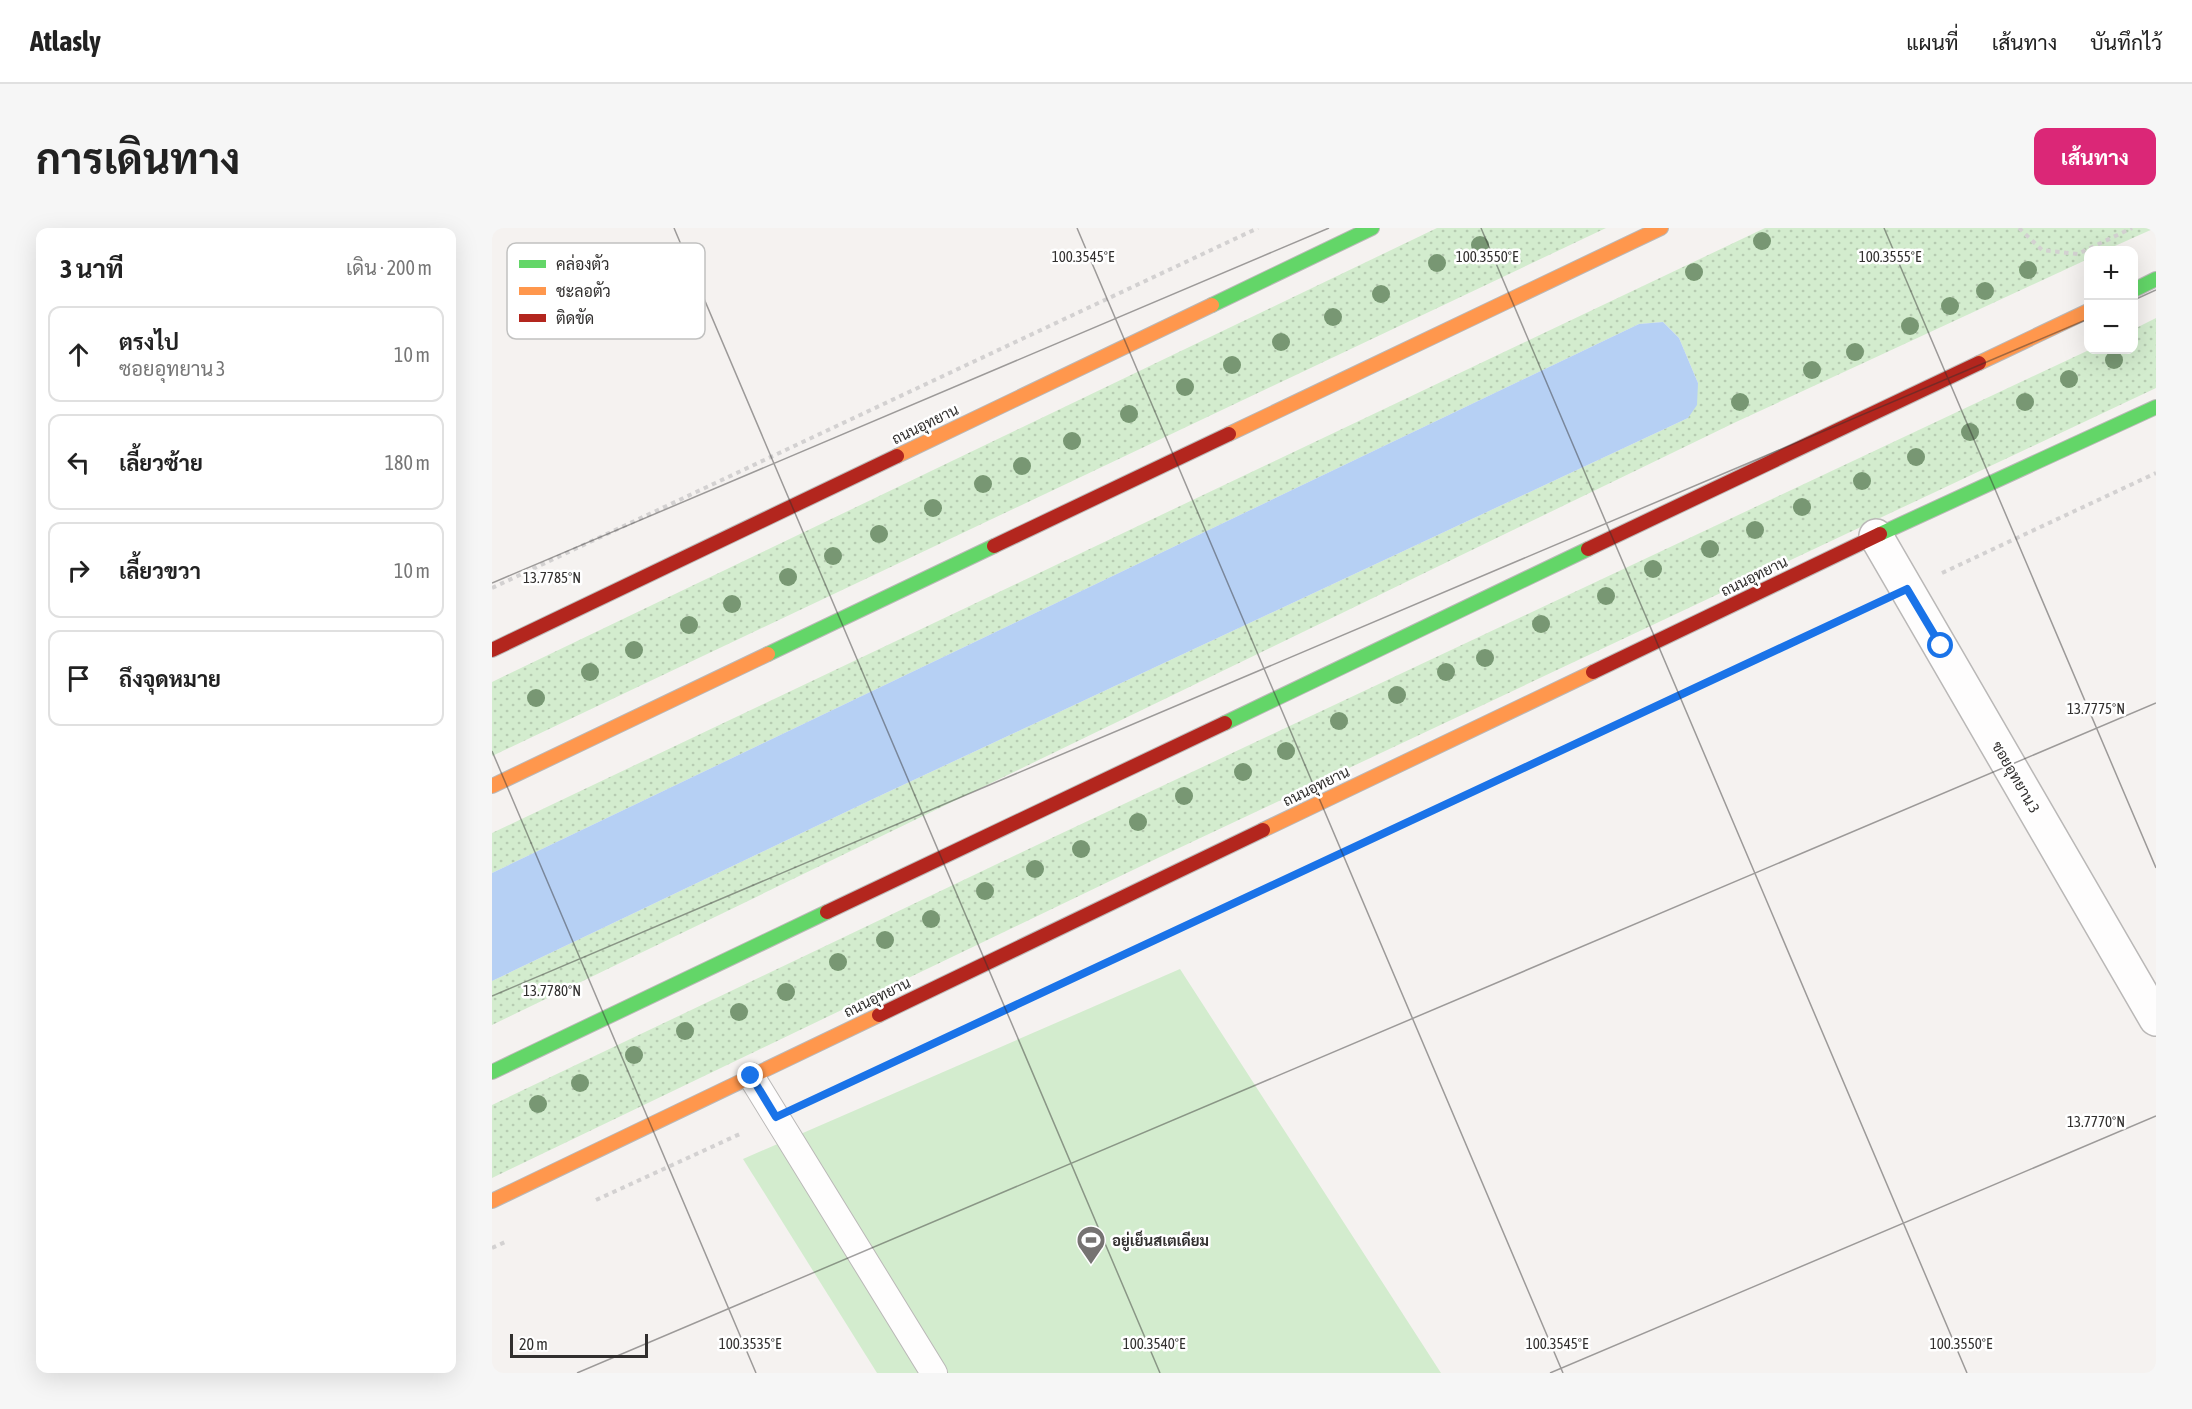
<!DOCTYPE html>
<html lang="th">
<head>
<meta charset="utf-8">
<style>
  :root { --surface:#fff; --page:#f6f6f6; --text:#222; --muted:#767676; --line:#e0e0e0; --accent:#db2777 }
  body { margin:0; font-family:"Asap Condensed",Sarabun,sans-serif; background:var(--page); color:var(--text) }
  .controls { position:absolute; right:18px; top:18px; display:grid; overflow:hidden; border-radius:12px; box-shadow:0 6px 24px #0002 }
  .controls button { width:54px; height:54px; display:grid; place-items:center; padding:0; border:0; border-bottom:2px solid var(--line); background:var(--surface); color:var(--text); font:30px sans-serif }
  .scale { position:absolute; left:18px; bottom:15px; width:138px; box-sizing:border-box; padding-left:6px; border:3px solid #312f2e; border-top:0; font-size:16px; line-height:21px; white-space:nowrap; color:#312f2e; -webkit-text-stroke:4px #fff; paint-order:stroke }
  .stop { position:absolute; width:18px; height:18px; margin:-14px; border:4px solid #1a73e8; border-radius:50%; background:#fff }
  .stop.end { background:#1a73e8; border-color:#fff; box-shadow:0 2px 6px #0008 }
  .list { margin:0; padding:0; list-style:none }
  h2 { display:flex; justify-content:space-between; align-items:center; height:78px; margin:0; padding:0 24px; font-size:26px }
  h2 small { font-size:20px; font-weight:400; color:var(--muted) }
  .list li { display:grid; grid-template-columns:39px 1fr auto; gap:18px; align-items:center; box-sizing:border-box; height:96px; margin:0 12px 12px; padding:0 12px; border:2px solid var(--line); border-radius:12px }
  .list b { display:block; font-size:22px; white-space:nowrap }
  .list p { margin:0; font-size:20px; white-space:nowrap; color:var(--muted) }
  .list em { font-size:20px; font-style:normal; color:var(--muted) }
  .icon { flex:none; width:33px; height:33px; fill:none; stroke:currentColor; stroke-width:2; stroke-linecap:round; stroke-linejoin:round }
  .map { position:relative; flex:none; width:1664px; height:1145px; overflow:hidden; border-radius:12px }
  header { display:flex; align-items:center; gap:36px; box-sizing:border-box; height:84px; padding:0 30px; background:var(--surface); border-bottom:2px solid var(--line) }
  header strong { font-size:28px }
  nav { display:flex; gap:33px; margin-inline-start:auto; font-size:21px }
  .intro { display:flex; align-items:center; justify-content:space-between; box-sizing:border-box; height:144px; padding:0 36px }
  h1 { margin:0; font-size:42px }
  .button { padding:15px 27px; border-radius:12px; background:var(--accent); color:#fff; font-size:21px; font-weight:700 }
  main { display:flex; gap:36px; padding:0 36px }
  aside { flex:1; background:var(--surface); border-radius:12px; box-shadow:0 6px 24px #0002 }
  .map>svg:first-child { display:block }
</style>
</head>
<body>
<header>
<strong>Atlasly</strong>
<nav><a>แผนที่</a><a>เส้นทาง</a><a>บันทึกไว้</a></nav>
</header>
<div class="intro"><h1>การเดินทาง</h1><a class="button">เส้นทาง</a></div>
<main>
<aside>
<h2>3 นาที<small>เดิน · 200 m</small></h2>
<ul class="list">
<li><svg class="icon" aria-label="ahead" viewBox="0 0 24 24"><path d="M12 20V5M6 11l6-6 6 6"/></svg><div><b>ตรงไป</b><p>ซอยอุทยาน 3</p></div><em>10 m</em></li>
<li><svg class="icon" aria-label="left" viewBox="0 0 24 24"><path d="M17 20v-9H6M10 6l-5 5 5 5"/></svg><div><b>เลี้ยวซ้าย</b></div><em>180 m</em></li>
<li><svg class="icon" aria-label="right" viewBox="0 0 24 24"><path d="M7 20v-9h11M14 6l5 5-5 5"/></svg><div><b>เลี้ยวขวา</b></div><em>10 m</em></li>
<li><svg class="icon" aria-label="arrive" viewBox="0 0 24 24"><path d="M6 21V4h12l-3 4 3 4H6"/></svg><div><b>ถึงจุดหมาย</b></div></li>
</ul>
</aside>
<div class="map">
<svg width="1664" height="1145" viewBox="0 0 1664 1145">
  <defs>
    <pattern id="grass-dots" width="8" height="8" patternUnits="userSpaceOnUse" patternTransform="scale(1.5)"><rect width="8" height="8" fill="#d3ecce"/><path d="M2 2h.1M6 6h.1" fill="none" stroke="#b6cbb1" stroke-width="1.8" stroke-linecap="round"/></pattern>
  </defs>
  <rect width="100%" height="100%" fill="#f5f2f0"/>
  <!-- grass -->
  <g fill="url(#grass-dots)">
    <path d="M945,0H1114L0,528V454Z"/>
    <path d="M1273,0H1663L1614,22H1596V31L1244,194L0,797V753L381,571L1196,190L1206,155L1187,110L1171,94L1147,96L0,645V605Z"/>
    <path d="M1664,90V160L668,629L0,950V877L566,607L1597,122H1642V101Z"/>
  </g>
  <!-- pitch -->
  <path fill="#d3ecce" d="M688,741L949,1145H385L251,931Z"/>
  <!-- water -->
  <path fill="#b6d0f4" d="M1171,94L1187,110L1206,155L1205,177L1196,190L381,571L0,753V645L1147,96Z"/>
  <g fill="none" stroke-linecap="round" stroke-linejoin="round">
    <!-- lane casing -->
    <g stroke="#bab8b7" stroke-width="28">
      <path id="lane" d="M259,848L442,1145"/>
    </g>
    <!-- street casing -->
    <g stroke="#bab8b7" stroke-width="36">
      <path id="street" d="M1384,308L1664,791"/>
    </g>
    <!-- fast casing -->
    <g stroke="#bab8b7" stroke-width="16">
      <g id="fast">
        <path d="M1642,62L1664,51"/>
        <path d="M720,77L880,0"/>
        <path d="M1388,306L1664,179"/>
        <path d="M276,426L502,318"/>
        <path d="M733,495L1096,321"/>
        <path d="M0,844L335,684"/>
      </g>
    </g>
    <!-- slow casing -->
    <g stroke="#bab8b7" stroke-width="16">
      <g id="slow">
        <path d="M1487,135L1596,83"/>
        <path d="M737,206L1169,0"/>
        <path d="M405,228L720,77"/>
        <path d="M0,558L276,426"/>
        <path d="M771,602L1101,444"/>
        <path d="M0,973L387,787"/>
      </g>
    </g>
    <!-- jam casing -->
    <g stroke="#bab8b7" stroke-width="16">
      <g id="jam">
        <path d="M502,318L737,206"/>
        <path d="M1096,321L1487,135"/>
        <path d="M0,422L405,228"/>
        <path d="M1101,444L1388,306"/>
        <path d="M335,684L733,495"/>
        <path d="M387,787L771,602"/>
      </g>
    </g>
    <!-- path -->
    <g stroke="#d3d1d1" stroke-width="4" stroke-dasharray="4.5 4.5" stroke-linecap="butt">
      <path d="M1527,0L1550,22L1586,26L1640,0"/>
      <path d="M1450,345L1664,245"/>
      <path d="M0,360L766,0"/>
      <path d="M317,874L1378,378"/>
      <path d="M104,972L250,905"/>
      <path d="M0,1020L13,1014"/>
    </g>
    <!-- lane -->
    <use href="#lane" stroke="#fefdfd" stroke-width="26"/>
    <!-- street -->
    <use href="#street" stroke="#fefdfd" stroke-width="33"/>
    <!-- fast -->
    <use href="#fast" stroke="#63d668" stroke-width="14"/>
    <!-- slow -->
    <use href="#slow" stroke="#ff974d" stroke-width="14"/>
    <!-- jam -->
    <use href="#jam" stroke="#b3261e" stroke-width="14"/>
  </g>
  <!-- trees -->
  <g fill="#789773">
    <circle cx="1270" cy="13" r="9"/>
    <circle cx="988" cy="17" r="9"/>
    <circle cx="945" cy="35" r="9"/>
    <circle cx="1536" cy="42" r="9"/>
    <circle cx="1202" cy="44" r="9"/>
    <circle cx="1493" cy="63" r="9"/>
    <circle cx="889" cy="66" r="9"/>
    <circle cx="1458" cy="78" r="9"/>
    <circle cx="841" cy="89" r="9"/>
    <circle cx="1418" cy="98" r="9"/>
    <circle cx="789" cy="114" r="9"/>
    <circle cx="1363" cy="124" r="9"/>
    <circle cx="1622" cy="132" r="9"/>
    <circle cx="740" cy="137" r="9"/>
    <circle cx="1320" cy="142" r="9"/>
    <circle cx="1577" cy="151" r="9"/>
    <circle cx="693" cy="159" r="9"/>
    <circle cx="1248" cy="174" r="9"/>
    <circle cx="1533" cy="174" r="9"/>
    <circle cx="637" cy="186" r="9"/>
    <circle cx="1478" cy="204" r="9"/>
    <circle cx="580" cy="213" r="9"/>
    <circle cx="1424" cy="229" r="9"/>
    <circle cx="530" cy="238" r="9"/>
    <circle cx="1370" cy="253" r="9"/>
    <circle cx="491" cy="256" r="9"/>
    <circle cx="1310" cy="279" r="9"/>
    <circle cx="441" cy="280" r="9"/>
    <circle cx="1263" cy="302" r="9"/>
    <circle cx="387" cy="306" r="9"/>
    <circle cx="1218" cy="321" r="9"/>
    <circle cx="341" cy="328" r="9"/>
    <circle cx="1161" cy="341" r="9"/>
    <circle cx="296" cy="349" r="9"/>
    <circle cx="1114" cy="368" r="9"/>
    <circle cx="240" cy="376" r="9"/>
    <circle cx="1049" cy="396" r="9"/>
    <circle cx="197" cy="397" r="9"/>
    <circle cx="142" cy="422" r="9"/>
    <circle cx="993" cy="430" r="9"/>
    <circle cx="98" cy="444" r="9"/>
    <circle cx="954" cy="444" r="9"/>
    <circle cx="905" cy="467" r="9"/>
    <circle cx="44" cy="470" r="9"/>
    <circle cx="847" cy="493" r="9"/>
    <circle cx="794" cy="523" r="9"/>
    <circle cx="751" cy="544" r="9"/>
    <circle cx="692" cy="568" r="9"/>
    <circle cx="646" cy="594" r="9"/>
    <circle cx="589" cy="621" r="9"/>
    <circle cx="543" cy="641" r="9"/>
    <circle cx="493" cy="663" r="9"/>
    <circle cx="439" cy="691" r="9"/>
    <circle cx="393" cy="712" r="9"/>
    <circle cx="346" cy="734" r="9"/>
    <circle cx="294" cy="764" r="9"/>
    <circle cx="247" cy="784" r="9"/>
    <circle cx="193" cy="803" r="9"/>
    <circle cx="142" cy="827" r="9"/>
    <circle cx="88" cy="855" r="9"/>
    <circle cx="46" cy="876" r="9"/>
  </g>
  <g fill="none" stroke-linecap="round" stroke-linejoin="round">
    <!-- route -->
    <path stroke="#1a73e8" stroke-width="8" d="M259,848L284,889L1415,361L1449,418"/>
  </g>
  <!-- ticks -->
  <path fill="none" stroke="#312f2e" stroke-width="1.5" stroke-opacity="0.45" d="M182,0L668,1145M585,0L1071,1145M989,0L1475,1145M1392,0L1664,640M1642,72L1664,62M0,355L837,0M0,523L264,1145M0,768L1596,91M85,1145L1664,475M1058,1145L1664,888"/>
  <!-- icons -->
  <defs>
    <g id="stadium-pin" transform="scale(1.5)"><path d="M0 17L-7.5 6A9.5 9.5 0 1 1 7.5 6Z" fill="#767372" stroke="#fff"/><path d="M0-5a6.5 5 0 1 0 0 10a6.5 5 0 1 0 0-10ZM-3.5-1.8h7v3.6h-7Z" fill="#fff"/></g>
  </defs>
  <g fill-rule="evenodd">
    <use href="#stadium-pin" x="599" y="1012"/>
  </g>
  <g text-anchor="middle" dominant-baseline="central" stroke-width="5" stroke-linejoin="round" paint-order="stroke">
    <!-- street labels -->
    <g font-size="15" fill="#312f2e" stroke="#fff">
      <text transform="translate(433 196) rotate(-26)">ถนนอุทยาน</text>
      <text transform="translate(1262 348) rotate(-26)">ถนนอุทยาน</text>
      <text transform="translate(1524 549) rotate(60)">ซอยอุทยาน 3</text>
      <text transform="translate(824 558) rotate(-26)">ถนนอุทยาน</text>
      <text transform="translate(385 769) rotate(-26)">ถนนอุทยาน</text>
    </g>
    <!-- poi labels -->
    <g font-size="15" font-weight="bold" fill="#312f2e" stroke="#fff" text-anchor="start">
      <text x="620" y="1012">อยู่เย็นสเตเดียม</text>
    </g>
  </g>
  <!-- legend -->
  <rect x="15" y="15" width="198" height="96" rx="9" fill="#fff" stroke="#c1c1c0" stroke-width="1.5"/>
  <rect x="27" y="32" width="27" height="8" fill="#63d668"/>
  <rect x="27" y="59" width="27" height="8" fill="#ff974d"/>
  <rect x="27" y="86" width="27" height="8" fill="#b3261e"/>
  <g font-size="16" fill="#312f2e">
    <text x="64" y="42">คล่องตัว</text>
    <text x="64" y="69">ชะลอตัว</text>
    <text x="64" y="96">ติดขัด</text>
  </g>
  <g font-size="15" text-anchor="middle" fill="#312f2e" stroke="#fff" stroke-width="5" stroke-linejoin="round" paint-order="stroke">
    <text x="591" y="34">100.3545°E</text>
    <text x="995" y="34">100.3550°E</text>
    <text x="1398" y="34">100.3555°E</text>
    <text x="60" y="355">13.7785°N</text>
    <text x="1604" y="486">13.7775°N</text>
    <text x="60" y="768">13.7780°N</text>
    <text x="1604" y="899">13.7770°N</text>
    <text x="258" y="1121">100.3535°E</text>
    <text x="662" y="1121">100.3540°E</text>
    <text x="1065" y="1121">100.3545°E</text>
    <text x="1469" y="1121">100.3550°E</text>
  </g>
</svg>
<div class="controls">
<button>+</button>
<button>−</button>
</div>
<div class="scale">20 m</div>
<div class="stop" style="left:1449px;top:418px"></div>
<div class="stop end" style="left:259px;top:848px"></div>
</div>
</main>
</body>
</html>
